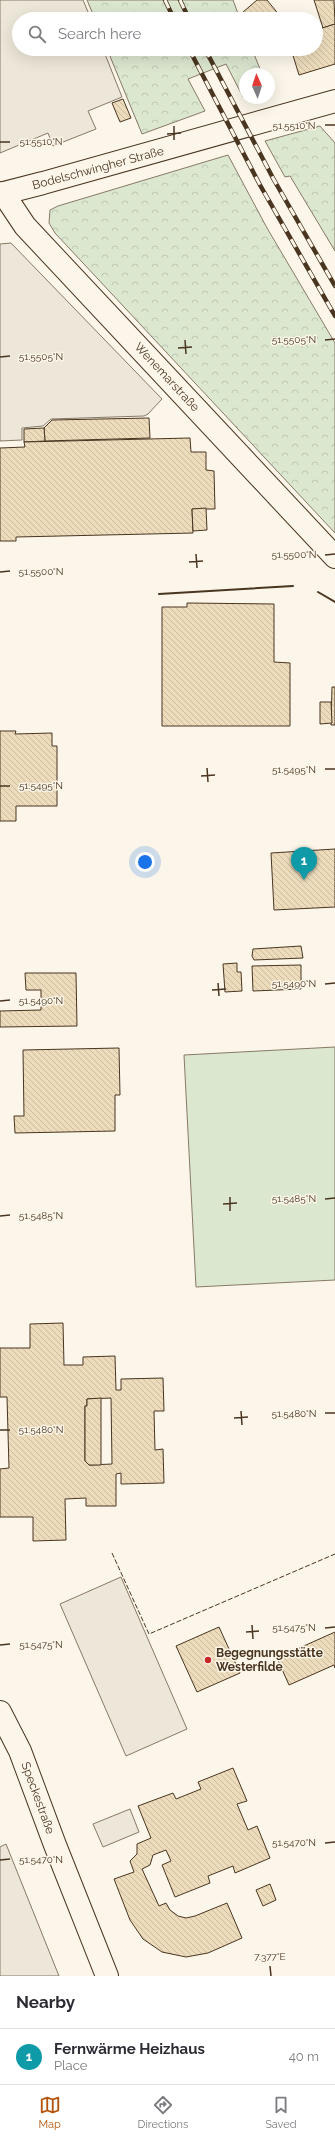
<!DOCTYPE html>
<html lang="en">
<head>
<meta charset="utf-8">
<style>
  :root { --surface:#fff; --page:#f7f7f7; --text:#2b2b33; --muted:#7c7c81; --line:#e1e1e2; --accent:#b45309 }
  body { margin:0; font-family:Raleway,sans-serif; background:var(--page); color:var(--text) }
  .compass { position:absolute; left:239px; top:68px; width:36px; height:36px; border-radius:50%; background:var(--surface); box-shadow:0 4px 16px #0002; rotate:357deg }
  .you { position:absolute; left:145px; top:862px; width:14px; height:14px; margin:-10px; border:3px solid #fff; border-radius:50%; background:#1a73e8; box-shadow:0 0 0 6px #1a73e833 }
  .badge { display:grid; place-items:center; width:26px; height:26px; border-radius:50%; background:var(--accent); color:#fff; font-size:13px; font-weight:700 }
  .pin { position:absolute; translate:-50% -33px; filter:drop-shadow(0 1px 2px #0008) }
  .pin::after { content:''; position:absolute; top:21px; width:14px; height:12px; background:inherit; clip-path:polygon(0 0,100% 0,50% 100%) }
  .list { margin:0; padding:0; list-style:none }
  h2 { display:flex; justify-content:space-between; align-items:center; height:52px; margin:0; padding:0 16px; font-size:17px }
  h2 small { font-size:13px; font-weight:400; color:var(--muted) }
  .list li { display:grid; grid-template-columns:26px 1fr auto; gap:12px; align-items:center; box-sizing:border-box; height:56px; padding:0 16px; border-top:1px solid var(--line) }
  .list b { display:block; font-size:15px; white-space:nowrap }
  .list p { margin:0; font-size:13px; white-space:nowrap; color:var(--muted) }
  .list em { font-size:13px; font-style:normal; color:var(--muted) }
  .icon { flex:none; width:22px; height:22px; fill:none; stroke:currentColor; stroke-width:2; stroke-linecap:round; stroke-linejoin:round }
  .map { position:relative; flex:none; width:335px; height:1976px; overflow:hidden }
  .search { position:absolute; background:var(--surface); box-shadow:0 4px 16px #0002; left:12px; right:12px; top:12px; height:44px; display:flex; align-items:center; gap:10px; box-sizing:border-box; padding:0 14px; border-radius:22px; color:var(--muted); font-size:15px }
  .sheet { height:108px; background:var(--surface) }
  nav { display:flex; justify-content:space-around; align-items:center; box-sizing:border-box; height:56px; border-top:1px solid var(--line); background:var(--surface); font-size:11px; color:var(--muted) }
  nav a { display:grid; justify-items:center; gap:2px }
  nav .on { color:var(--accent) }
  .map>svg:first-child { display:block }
</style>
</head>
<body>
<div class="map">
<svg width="335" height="1976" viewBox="0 0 335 1976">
  <defs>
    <pattern id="forest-crowns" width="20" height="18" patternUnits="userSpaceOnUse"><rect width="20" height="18" fill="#dce7d0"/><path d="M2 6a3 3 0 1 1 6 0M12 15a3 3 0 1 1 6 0" fill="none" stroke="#bec7b2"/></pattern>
    <pattern id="building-back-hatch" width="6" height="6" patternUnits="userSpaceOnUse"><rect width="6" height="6" fill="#ecdcbc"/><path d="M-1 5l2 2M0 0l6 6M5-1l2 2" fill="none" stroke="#ccbda1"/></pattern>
  </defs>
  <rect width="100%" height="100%" fill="#fbf6e9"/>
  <!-- forest -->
  <g fill="url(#forest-crowns)" stroke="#887966">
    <path d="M87,0H233L240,19H95Z"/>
    <path d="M107,49H252L262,74H245V97H243L226,64L188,79L205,111L142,134Z"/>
    <path d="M320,126L335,143V251L290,176L285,177L265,141Z"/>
    <path d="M228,155L267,228L335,343V533L55,233L49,223L50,210L58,206Z"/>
  </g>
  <!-- pitch -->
  <path fill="#dce7d0" stroke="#887966" d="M335,1047V1280L196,1287L184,1055Z"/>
  <!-- parking -->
  <g fill="#ede7d9" stroke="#887966">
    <path d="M0,0H83L91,19H19V49H103L122,97L88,111L96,129L53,146L48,133L0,153Z"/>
    <path d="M11,243L162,399L148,414L144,416L51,419L43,426L22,428V440L0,441V244Z"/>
    <path d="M121,1577L187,1729L126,1756L60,1604Z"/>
    <path d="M130,1809L139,1832L103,1847L93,1824Z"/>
    <path d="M6,1844L59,1976H0V1847Z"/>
  </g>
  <!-- building -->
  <g fill="url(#building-back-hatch)" stroke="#4a3520" fill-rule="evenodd">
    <path d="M257,0H267L280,16L277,19H246L242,13Z"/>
    <path d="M314,0H334L335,24L323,28Z"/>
    <path d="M335,24V64L299,75L291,49H316V30Z"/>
    <path d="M123,99L131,118L120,122L112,103Z"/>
    <path d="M149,418L150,438L45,441L44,428L52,420Z"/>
    <path d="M44,428L45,441L24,442V429Z"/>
    <path d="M190,438L191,452H206V470L214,471L215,509H192L193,533L16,537V541H0V448L25,447L24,442Z"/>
    <path d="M206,508L207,530L193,531L192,509Z"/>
    <path d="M187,603L274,604V662L290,663V726H162V607H187Z"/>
    <path d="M332,687H335V725H331Z"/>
    <path d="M320,702H331L332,723L320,724Z"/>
    <path d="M0,731H16L15,734L52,733V746H57V806H16V821H0Z"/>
    <path d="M335,849V907L274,910L271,853Z"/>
    <path d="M301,946L303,958L254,960L252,956L253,949Z"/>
    <path d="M237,963V972H241L242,991L225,992L223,964Z"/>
    <path d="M301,965V989L253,991L252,966Z"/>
    <path d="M25,973H76L77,1026L0,1027V1011L41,1010V990H26Z"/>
    <path d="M119,1048L120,1095H115V1131L15,1133L14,1116H24L23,1050Z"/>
    <path d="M63,1323L64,1365H83V1357L115,1356L116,1390H121V1379L163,1378L164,1411H154L155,1450L163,1449L164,1483L121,1484V1473L116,1474V1506H86V1498L65,1499L66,1540L33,1541V1517H0V1469L9,1468L7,1397H0V1348H30V1324ZM111,1398L112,1464L89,1465L85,1461V1406H87V1399Z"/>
    <path d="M101,1398V1465H89L85,1461V1406H87V1399Z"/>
    <path d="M219,1627L240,1673L197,1692L176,1646Z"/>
    <path d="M335,1632V1668L334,1665L289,1685L277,1658Z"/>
    <path d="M233,1768L247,1801L237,1804L248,1830L257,1826L270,1858L235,1873L233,1866L208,1876L210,1883L175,1897L162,1865L171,1861L166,1850L153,1855L150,1865L142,1869L159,1906L166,1903L170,1910L178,1916L186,1918L195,1916L227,1903L242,1938L208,1953L186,1957L162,1952L143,1939L130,1920L114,1879L134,1872L130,1861L137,1854V1844L151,1838L138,1806L173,1793L176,1799L201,1789L198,1782Z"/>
    <path d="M270,1884L276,1900L263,1906L256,1890Z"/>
  </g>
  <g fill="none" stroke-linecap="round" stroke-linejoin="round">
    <!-- minor casing -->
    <g stroke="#4a3520" stroke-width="24">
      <g id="minor">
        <path d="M3,193L25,226L335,557"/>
        <path d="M0,1712L20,1751L55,1845L107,1976"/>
      </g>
    </g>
    <!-- tertiary casing -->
    <g stroke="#4a3520" stroke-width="24">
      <path id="tertiary" d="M0,194L43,183L335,101"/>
    </g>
    <!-- minor -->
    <use href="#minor" stroke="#fbf6e9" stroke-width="22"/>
    <!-- tertiary -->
    <use href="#tertiary" stroke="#fbf6e9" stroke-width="22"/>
    <!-- rail casing -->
    <g stroke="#4a3520" stroke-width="4.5">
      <g id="rail">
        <path d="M165,0L174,19"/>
        <path d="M180,0L189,19"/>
        <path d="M189,49L260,185L335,316"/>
        <path d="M205,49L274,180L335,286"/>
      </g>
    </g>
    <!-- rail -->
    <use href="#rail" stroke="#fbf6e9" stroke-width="3" stroke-dasharray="9" stroke-linecap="butt"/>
    <!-- fence -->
    <path stroke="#4a3520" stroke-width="1" stroke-dasharray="5 2" stroke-linecap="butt" d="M112,1553L149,1634L335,1554"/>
    <!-- wall -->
    <g stroke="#4a3520" stroke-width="2">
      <path d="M318,592L335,602"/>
      <path d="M159,594L293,586"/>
    </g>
  </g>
  <!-- ticks -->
  <path fill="none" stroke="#4a3520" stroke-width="1.5" d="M325,125H335M174,126V140M167,134L181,133M0,142H10M185,340L186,354M325,340L335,339M178,348L192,347M0,357L10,356M196,554L197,568M325,555L335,554M189,562L203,561M0,572L10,571M207,768L208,782M325,769H335M201,776L215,775M0,786H10M218,983L219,996M325,984L335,983M212,990L226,989M0,1001L10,1000M230,1197V1211M325,1199L335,1198M223,1204L237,1203M0,1216L10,1215M241,1411L242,1425M325,1413H335M234,1418L248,1417M0,1430H10M252,1625L253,1639M325,1628L335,1627M246,1632L259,1631M0,1645L10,1644M325,1843L335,1842M0,1860L10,1859M270,1966L271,1976"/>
  <!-- markers -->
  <circle fill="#c62828" stroke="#fbf6e9" stroke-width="1.5" cx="208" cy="1660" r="4"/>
  <g text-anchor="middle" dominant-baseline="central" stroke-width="3" stroke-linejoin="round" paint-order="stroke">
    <!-- street labels -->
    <g font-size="12" fill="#4a3520" stroke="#fbf6e9">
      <text transform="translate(98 168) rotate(-15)">Bodelschwingher Straße</text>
      <text transform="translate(167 377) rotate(47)">Wenemarstraße</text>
      <text transform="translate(38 1798) rotate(70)">Speckestraße</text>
    </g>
    <!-- poi labels -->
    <g font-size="12" font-weight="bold" fill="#4a3520" stroke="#fbf6e9" text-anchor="start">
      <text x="216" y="1653">Begegnungsstätte<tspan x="216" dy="14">Westerfilde</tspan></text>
    </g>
  </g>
  <g font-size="10" text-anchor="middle" fill="#4a3520" stroke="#fbf6e9" stroke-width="3" stroke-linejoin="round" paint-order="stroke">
    <text x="294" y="129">51.5510°N</text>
    <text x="41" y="145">51.5510°N</text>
    <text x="294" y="343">51.5505°N</text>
    <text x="41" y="360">51.5505°N</text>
    <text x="294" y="558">51.5500°N</text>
    <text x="41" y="575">51.5500°N</text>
    <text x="294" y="773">51.5495°N</text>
    <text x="41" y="789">51.5495°N</text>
    <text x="294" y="987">51.5490°N</text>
    <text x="41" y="1004">51.5490°N</text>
    <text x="294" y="1202">51.5485°N</text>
    <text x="41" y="1219">51.5485°N</text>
    <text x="294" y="1417">51.5480°N</text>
    <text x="41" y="1433">51.5480°N</text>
    <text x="294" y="1631">51.5475°N</text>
    <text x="41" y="1648">51.5475°N</text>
    <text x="294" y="1846">51.5470°N</text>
    <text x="41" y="1863">51.5470°N</text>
    <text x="270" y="1960">7.377°E</text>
  </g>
</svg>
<svg class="compass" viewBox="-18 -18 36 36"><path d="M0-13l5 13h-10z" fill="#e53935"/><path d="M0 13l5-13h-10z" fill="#7c7c81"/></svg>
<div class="you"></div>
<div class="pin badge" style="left:304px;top:880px;background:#0f9aa8">1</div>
<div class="search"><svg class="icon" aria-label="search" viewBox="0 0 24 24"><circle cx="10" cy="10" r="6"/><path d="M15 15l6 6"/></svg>Search here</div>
</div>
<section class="sheet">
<h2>Nearby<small></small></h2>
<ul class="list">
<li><span class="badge" style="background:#0f9aa8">1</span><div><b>Fernwärme Heizhaus</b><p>Place</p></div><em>40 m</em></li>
</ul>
</section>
<nav>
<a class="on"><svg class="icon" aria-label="map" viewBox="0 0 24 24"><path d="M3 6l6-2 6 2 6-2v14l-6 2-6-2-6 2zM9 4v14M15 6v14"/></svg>Map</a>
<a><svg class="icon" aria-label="directions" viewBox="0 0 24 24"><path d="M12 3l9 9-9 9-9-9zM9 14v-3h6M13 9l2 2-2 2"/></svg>Directions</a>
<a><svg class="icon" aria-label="saved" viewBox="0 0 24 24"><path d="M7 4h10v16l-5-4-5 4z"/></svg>Saved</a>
</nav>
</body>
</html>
